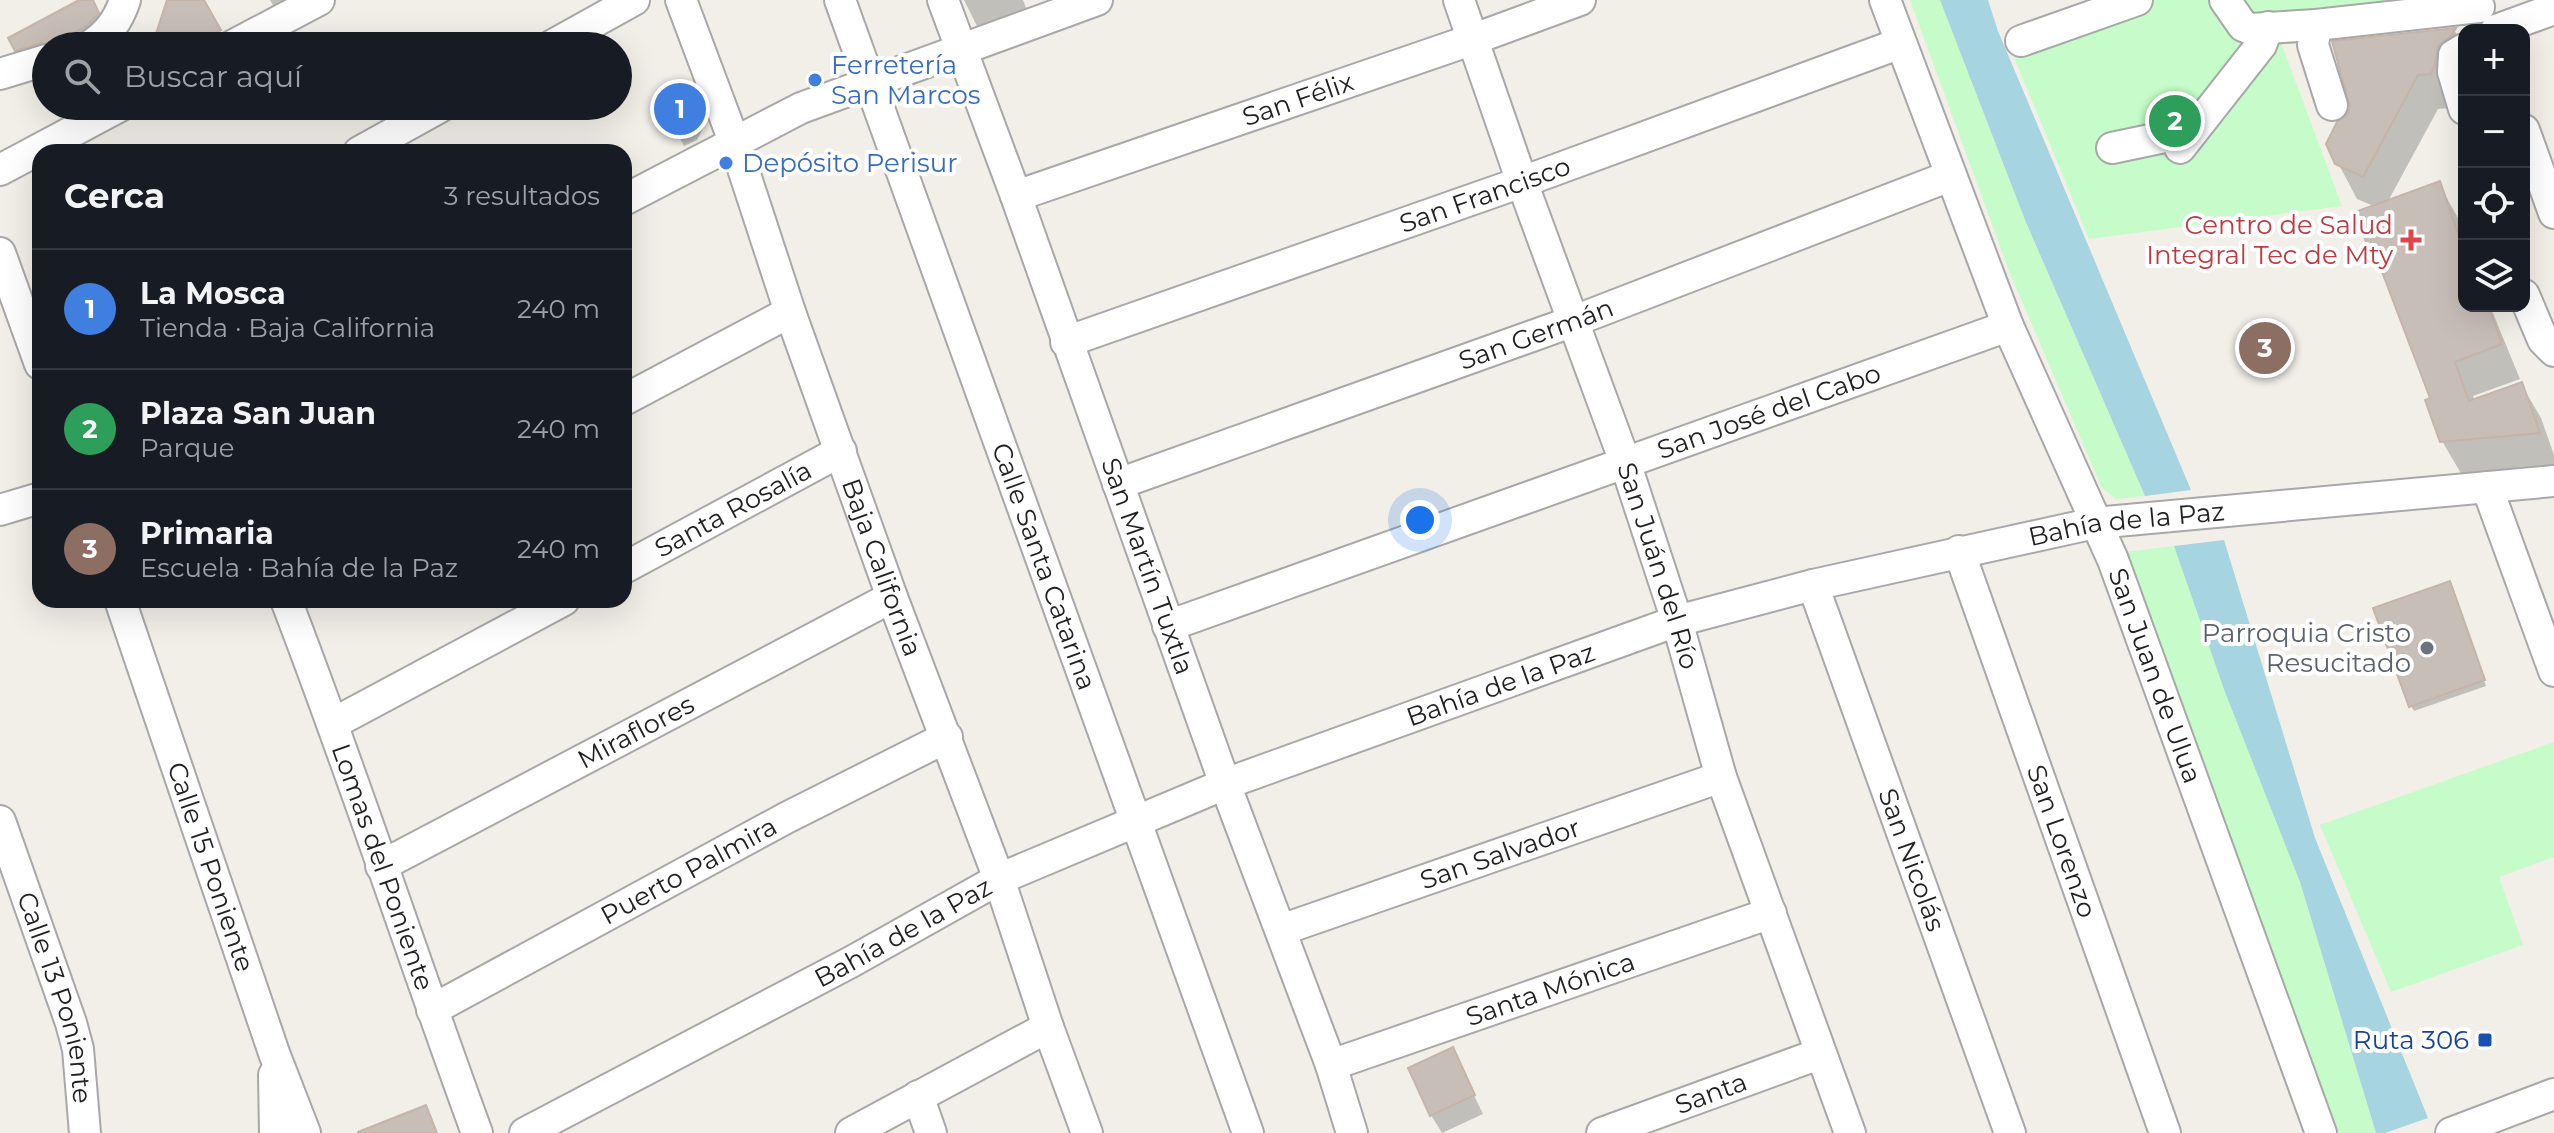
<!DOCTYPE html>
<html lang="es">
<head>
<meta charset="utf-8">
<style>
  :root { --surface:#171b24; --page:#242831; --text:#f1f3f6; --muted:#9ea1a6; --line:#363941; --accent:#0b8043 }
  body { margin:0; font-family:Montserrat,sans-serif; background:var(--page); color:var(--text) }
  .controls { position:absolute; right:24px; top:24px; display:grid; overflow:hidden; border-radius:16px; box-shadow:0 8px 32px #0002 }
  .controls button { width:72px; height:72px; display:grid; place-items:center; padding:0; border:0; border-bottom:2px solid var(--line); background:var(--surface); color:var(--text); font:40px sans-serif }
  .you { position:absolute; left:1420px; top:520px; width:28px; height:28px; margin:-20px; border:6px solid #fff; border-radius:50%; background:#1a73e8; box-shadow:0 0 0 12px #1a73e833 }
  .badge { display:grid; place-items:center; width:52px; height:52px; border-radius:50%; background:var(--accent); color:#fff; font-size:26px; font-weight:700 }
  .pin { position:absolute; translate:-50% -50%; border:4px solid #fff; box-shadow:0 2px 8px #0006 }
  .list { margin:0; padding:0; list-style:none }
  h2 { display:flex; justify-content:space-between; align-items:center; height:104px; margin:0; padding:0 32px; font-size:34px }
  h2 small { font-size:26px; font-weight:400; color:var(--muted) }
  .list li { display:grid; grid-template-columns:52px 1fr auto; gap:24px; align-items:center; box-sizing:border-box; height:120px; padding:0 32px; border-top:2px solid var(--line) }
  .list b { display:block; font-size:30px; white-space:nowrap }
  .list p { margin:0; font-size:26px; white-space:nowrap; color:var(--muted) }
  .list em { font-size:26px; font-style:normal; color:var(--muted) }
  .icon { flex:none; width:44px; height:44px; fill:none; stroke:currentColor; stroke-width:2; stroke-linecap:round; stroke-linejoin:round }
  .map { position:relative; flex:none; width:2554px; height:1133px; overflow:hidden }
  .search { position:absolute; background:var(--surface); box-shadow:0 8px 32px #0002; left:32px; top:32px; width:600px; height:88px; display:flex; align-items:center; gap:20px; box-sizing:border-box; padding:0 28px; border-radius:44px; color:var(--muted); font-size:30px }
  .panel { position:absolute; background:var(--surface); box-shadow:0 8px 32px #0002; left:32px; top:144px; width:600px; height:464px; border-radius:24px }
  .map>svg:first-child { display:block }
</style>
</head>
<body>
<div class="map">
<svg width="2554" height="1133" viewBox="0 0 2554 1133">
  <rect width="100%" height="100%" fill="#f2efe8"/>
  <!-- park -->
  <g fill="#c5fcc9">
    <path d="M1910,0H1940L2025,220L2145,496L2116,499L2102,488L2009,271Z"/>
    <path d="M2103,0H2452L2277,32L2342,206L2089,239L2005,35Z"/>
    <path d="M2174,546L2300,882L2376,1133H2339L2126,552Z"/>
    <path d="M2554,742V857L2499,877L2523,945L2391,992L2320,825Z"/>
  </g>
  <!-- water -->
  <g fill="#a7d4e1">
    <path d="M1940,0H1988L1998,31L2191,490L2145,496L2025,220Z"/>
    <path d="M2224,540L2315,838L2428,1118L2385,1133H2376L2300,882L2225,692L2174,546Z"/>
  </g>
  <!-- shadow -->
  <g fill="#0003">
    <path d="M83,0H91L101,19L88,32L62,46H46L19,55L10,39Z"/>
    <path d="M169,0H203L228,46H154Z"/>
    <path d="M270,0H316L280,18Z"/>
    <path d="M964,0H1023L1028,13L979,30Z"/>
    <path d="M2454,30L2464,46L2450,108L2438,109L2387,203L2439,184L2458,218L2464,233V306H2490L2520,379L2473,396L2475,401L2521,384L2541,418L2554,455V467L2462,475L2442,441L2433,400L2388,282L2374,257L2376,207L2357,199L2328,144Z"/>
    <path d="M690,93L704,126L697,140L684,146L663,105Z"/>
    <path d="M2452,589L2486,686L2414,711L2411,706Z"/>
    <path d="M1452,1050L1483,1114L1442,1133L1431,1115Z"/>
  </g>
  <!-- building -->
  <g fill="#c7beb7" stroke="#c5b5a9" stroke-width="2">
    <path d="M79,0H93L99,13L85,27L53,44L41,43L15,51L8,38Z"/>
    <path d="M167,0H204L221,30L191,46H152Z"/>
    <path d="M2456,28L2451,36L2438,46L2435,65L2431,74L2418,75L2363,177L2335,164L2326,144L2337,122L2346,116L2350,108L2332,41Z"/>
    <path d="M691,91L698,113L691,129L675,135L661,104Z"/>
    <path d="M2440,181L2464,251V306H2488L2502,344L2455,362L2469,401L2522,382L2540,433L2440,442L2425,400L2430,398L2376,256L2372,258L2355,212Z"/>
    <path d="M2450,581L2485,680L2409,707L2373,608Z"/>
    <path d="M1453,1047L1475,1095L1430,1116L1408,1068Z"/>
    <path d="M426,1105L437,1133H358V1132Z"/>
  </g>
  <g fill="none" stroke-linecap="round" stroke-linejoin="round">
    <!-- minor casing -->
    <g stroke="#a8a8a8" stroke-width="34">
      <g id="minor">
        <path id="s1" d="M681,0L735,144L790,312L892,597L999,879L1048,1027L1087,1133"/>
        <path id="s2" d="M840,0L1248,1133"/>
        <path id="s3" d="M943,0L1016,196L1225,784L1331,1065L1352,1133"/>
        <path id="s4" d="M1459,0L1522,182L1625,462L1677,621L1721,777L1850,1133"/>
        <path id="s5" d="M1885,0L2008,326L2113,560L2321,1133"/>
        <path d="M2225,0L2243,26L2251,29L2316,25L2479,7"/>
        <path d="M2316,25L2313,45L2332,105"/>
        <path d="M2496,30L2554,9"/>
        <path d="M2021,41L2137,0"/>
        <path d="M90,46C108,34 118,21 125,0"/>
        <path d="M232,46L319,0"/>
        <path d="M551,46L634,0"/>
        <path d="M2464,49L2454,55L2453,72L2464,109"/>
        <path d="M0,74L46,60"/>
        <path d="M2524,130L2554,213"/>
        <path d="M2112,148L2193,131"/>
        <path d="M2180,148L2261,45L2268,27"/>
        <path d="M359,152L442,106"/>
        <path d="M0,170L120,106"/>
        <path id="s6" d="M1016,196L1474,39L1580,0"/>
        <path d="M624,200L801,108L1097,0"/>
        <path d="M0,253L40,364"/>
        <path d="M2524,295L2543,340L2554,351"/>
        <path id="s7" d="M1066,342L1522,182L1901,43"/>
        <path d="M624,400L790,312"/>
        <path id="s8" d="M1118,484L1574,321L1950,176"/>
        <path d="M2487,487L2554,671"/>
        <path d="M0,510L40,498"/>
        <path id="s9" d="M1959,551L2165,1133"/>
        <path id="s10" d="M624,568L841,451"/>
        <path id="s11" d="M1813,585L2010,1133"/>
        <path id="s12" d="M120,600L274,1053L305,1133"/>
        <path id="s13" d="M286,600C354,776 412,956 477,1133"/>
        <path id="s14" d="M1168,626L2008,326"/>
        <path d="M334,723L564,600"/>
        <path id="s15" d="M0,821L71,1023L78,1049L85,1133"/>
        <path id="s16" d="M381,866L892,597"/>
        <path id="s17" d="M1281,930L1721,777"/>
        <path id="s18" d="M432,1010L786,818L947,737"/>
        <path id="s19" d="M1331,1065L1771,913"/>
        <path d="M274,1075L275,1133"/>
        <path d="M918,1096L931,1133"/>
        <path id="s20" d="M525,1133L851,962L999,879L1225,784L1677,621L1813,585L2095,523L2554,481"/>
        <path d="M851,1133L1048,1027"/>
        <path id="s21" d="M1602,1133L1819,1054"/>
        <path d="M2451,1133L2554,1094"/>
      </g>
    </g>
    <!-- minor -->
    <use href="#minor" stroke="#fff" stroke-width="30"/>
  </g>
  <!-- markers -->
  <g fill="#3f7fe0" stroke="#fff" stroke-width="3">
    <circle cx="815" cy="80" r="8"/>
    <circle cx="726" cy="163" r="8"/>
  </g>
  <path fill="#e0444e" stroke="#fff" stroke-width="3" d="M2407 228h8v8h8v8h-8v8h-8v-8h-8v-8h8z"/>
  <circle fill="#6b7280" stroke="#fff" stroke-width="3" cx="2427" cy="648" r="8"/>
  <rect fill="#1a4fb4" stroke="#fff" stroke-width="3" x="2477" y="1032" width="16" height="16" rx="4"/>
  <g text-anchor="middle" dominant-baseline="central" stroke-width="8" stroke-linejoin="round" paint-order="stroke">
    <!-- shop labels -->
    <g font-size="26" fill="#366cbe" stroke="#fff" text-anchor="start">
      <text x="831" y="65">Ferretería<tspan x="831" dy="30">San Marcos</tspan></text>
      <text x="742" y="163">Depósito Perisur</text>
    </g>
    <!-- street labels -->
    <g font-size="26" fill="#212121" stroke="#fff">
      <text stroke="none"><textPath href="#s6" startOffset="298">San Félix</textPath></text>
      <text stroke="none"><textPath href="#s7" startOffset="444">San Francisco</textPath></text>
      <text stroke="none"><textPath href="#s8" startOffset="444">San Germán</textPath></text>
      <text stroke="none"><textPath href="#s14" startOffset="638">San José del Cabo</textPath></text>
      <text stroke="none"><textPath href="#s10" startOffset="124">Santa Rosalía</textPath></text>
      <text stroke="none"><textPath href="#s20" startOffset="1724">Bahía de la Paz</textPath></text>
      <text stroke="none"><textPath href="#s2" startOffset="602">Calle Santa Catarina</textPath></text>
      <text stroke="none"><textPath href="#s4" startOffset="600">San Juán del Río</textPath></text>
      <text stroke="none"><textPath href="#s1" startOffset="602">Baja California</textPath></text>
      <text stroke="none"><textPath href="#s3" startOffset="602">San Martín Tuxtla</textPath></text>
      <text stroke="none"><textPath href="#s5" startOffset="728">San Juan de Ulua</textPath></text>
      <text stroke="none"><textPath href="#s20" startOffset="1076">Bahía de la Paz</textPath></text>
      <text stroke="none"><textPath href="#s16" startOffset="288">Miraflores</textPath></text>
      <text stroke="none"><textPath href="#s9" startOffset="308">San Lorenzo</textPath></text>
      <text stroke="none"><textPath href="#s17" startOffset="232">San Salvador</textPath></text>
      <text stroke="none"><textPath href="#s11" startOffset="292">San Nicolás</textPath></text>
      <text stroke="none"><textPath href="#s13" startOffset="284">Lomas del Poniente</textPath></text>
      <text stroke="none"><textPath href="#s12" startOffset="282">Calle 15 Poniente</textPath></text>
      <text stroke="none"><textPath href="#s18" startOffset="292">Puerto Palmira</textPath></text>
      <text stroke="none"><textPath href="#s20" startOffset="428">Bahía de la Paz</textPath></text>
      <text stroke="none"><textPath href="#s19" startOffset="232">Santa Mónica</textPath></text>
      <text stroke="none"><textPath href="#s15" startOffset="186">Calle 13 Poniente</textPath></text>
      <text stroke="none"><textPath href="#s21" startOffset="116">Santa</textPath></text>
    </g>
    <!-- health labels -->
    <g font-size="26" fill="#be3a42" stroke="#fff" text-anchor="end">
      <text x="2393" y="225">Centro de Salud<tspan x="2393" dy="30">Integral Tec de Mty</tspan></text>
    </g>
    <!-- worship labels -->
    <g font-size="26" fill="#5b616d" stroke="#fff" text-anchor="end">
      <text x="2411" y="633">Parroquia Cristo<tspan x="2411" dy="30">Resucitado</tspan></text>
    </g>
    <!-- transit labels -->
    <g font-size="26" fill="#164399" stroke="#fff" text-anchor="end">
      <text x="2469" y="1040">Ruta 306</text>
    </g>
  </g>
</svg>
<div class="controls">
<button>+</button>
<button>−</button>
<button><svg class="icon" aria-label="locate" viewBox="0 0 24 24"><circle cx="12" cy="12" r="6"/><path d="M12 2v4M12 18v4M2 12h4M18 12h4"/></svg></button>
<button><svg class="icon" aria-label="layers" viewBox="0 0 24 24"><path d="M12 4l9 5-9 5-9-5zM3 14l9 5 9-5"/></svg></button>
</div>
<div class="you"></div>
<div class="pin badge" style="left:680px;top:109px;background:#3f7fe0">1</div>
<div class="pin badge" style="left:2175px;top:121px;background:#2e9e5b">2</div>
<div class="pin badge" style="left:2265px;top:348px;background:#8d6e63">3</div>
<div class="search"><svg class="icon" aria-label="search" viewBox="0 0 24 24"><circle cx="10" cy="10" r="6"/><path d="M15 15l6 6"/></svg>Buscar aquí</div>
<section class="panel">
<h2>Cerca<small>3 resultados</small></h2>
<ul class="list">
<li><span class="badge" style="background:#3f7fe0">1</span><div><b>La Mosca</b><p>Tienda · Baja California</p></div><em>240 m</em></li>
<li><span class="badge" style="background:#2e9e5b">2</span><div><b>Plaza San Juan</b><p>Parque</p></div><em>240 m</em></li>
<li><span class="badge" style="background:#8d6e63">3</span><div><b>Primaria</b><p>Escuela · Bahía de la Paz</p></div><em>240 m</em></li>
</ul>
</section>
</div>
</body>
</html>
